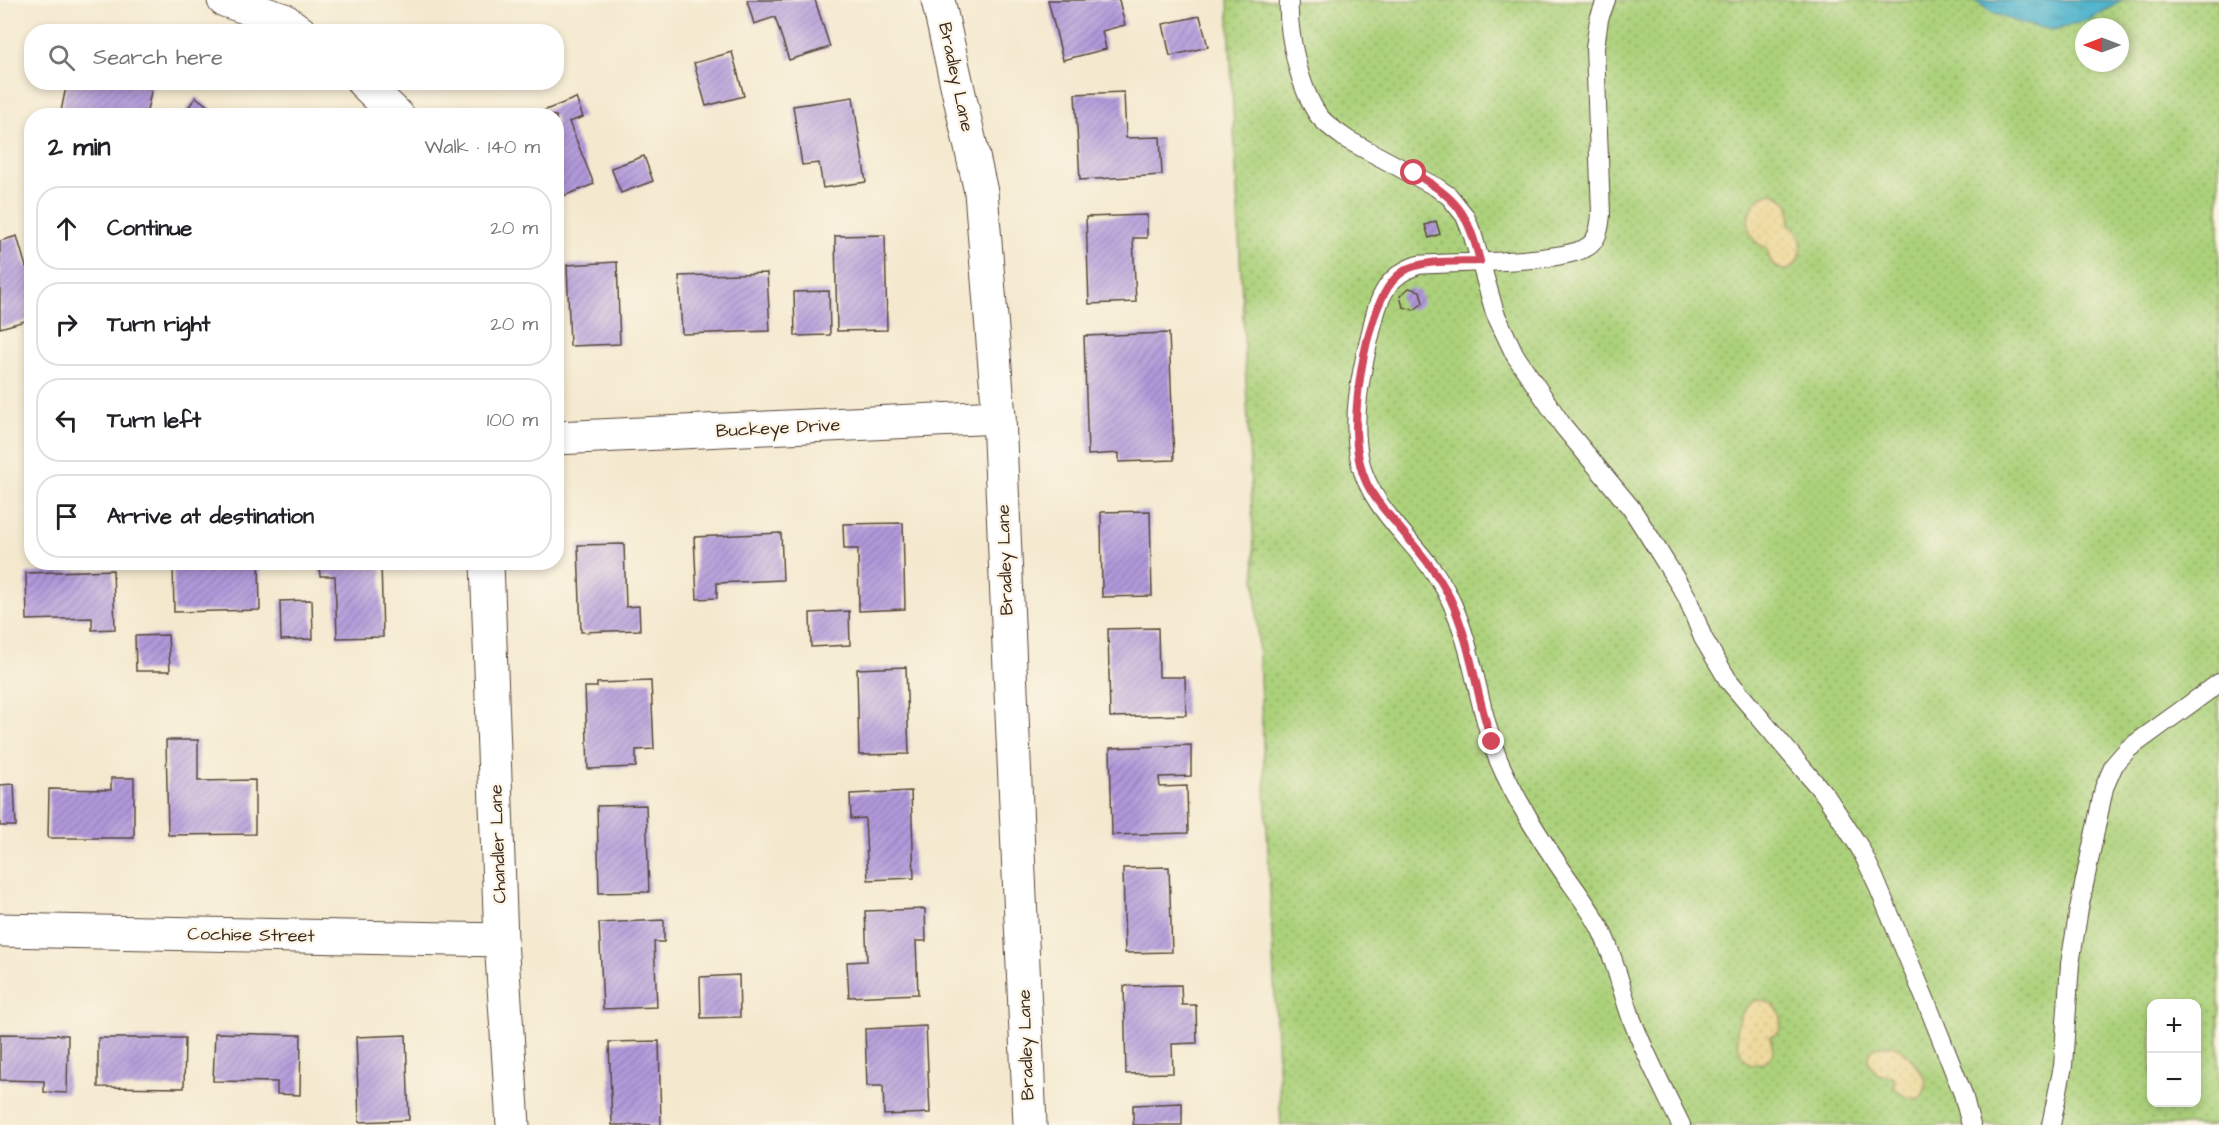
<!DOCTYPE html>
<html lang="en">
<head>
<meta charset="utf-8">
<style>
  :root { --surface:#fff; --page:#f2f2f2; --text:#202124; --muted:#757577; --line:#e0e0e0 }
  body { margin:0; font-family:"Architects Daughter",sans-serif; background:var(--page); color:var(--text) }
  .controls { position:absolute; right:18px; bottom:18px; display:grid; overflow:hidden; border-radius:12px; box-shadow:0 3px 9px #0003 }
  .controls button { width:54px; height:54px; display:grid; place-items:center; padding:0; border:0; border-bottom:2px solid var(--line); background:var(--surface); color:var(--text); font:30px sans-serif }
  .compass { position:absolute; left:2075px; top:18px; width:54px; height:54px; border-radius:50%; background:var(--surface); box-shadow:0 3px 9px #0003; rotate:270deg }
  .stop { position:absolute; width:18px; height:18px; margin:-14px; border:4px solid #d1495b; border-radius:50%; background:#fff }
  .stop.end { background:#d1495b; border-color:#fff; box-shadow:0 2px 6px #0008 }
  .list { margin:0; padding:0; list-style:none }
  h2 { display:flex; justify-content:space-between; align-items:center; height:78px; margin:0; padding:0 24px; font-size:26px }
  h2 small { font-size:20px; font-weight:400; color:var(--muted) }
  .list li { display:grid; grid-template-columns:39px 1fr auto; gap:18px; align-items:center; box-sizing:border-box; height:84px; margin:0 12px 12px; padding:0 12px; border:2px solid var(--line); border-radius:24px }
  .list b { display:block; font-size:22px; white-space:nowrap }
  .list em { font-size:20px; font-style:normal; color:var(--muted) }
  .icon { flex:none; width:33px; height:33px; fill:none; stroke:currentColor; stroke-width:2; stroke-linecap:round; stroke-linejoin:round }
  .map { position:relative; flex:none; width:2219px; height:1125px; overflow:hidden }
  .search { position:absolute; background:var(--surface); box-shadow:0 3px 9px #0003; left:24px; top:24px; width:540px; height:66px; display:flex; align-items:center; gap:15px; box-sizing:border-box; padding:0 21px; border-radius:24px; color:var(--muted); font-size:22px }
  .panel { position:absolute; background:var(--surface); box-shadow:0 3px 9px #0003; left:24px; top:108px; width:540px; height:462px; border-radius:24px }
  .map>svg:first-child { display:block }
</style>
</head>
<body>
<div class="map">
<svg width="2219" height="1125" viewBox="0 0 2219 1125">
  <defs>
    <pattern id="grass-dots" width="8" height="8" patternUnits="userSpaceOnUse" patternTransform="scale(1.5)"><rect width="8" height="8" fill="#acd17a"/><path d="M2 2h.1M6 6h.1" fill="none" stroke="#8daa63" stroke-width="1.8" stroke-linecap="round"/></pattern>
    <pattern id="sand-dots" width="8" height="8" patternUnits="userSpaceOnUse" patternTransform="scale(1.5)"><rect width="8" height="8" fill="#eeda9e"/><path d="M2 2h.1M6 6h.1" fill="none" stroke="#cdbb88" stroke-width="1.8" stroke-linecap="round"/></pattern>
    <pattern id="water-ripples" width="26" height="14" patternUnits="userSpaceOnUse" patternTransform="scale(1.5)"><rect width="26" height="14" fill="#4cb2cb"/><path d="M2 4q2-2 4 0t4 0M15 11q2-2 4 0t4 0" fill="none" stroke="#4091a4"/></pattern>
    <pattern id="building-hatch" width="6" height="6" patternUnits="userSpaceOnUse" patternTransform="scale(1.5)"><rect width="6" height="6" fill="#b199db"/><path d="M-1 1l2-2M0 6l6-6M5 7l2-2" fill="none" stroke="#917db1"/></pattern>
  </defs>
  <rect width="100%" height="100%" fill="#fcf5e5"/>
  <filter id="ink" filterUnits="userSpaceOnUse"><feTurbulence type="fractalNoise" baseFrequency=".0167" numOctaves="2"/><feDisplacementMap in="SourceGraphic" scale="12" xChannelSelector="R" yChannelSelector="G"/><feConvolveMatrix kernelMatrix="1 2 1 2 8 2 1 2 1" color-interpolation-filters="sRGB"/></filter>
  <filter id="wash" filterUnits="userSpaceOnUse"><feTurbulence type="fractalNoise" baseFrequency=".008" numOctaves="4" result="noise"/><feDisplacementMap in="SourceGraphic" scale="24" xChannelSelector="R" yChannelSelector="G"/><feGaussianBlur stdDeviation="1.35" result="paint"/><feColorMatrix in="noise" values="0 0 0 0 0 0 0 0 0 0 0 0 0 0 0 0 0 1.4 0 .05"/><feComposite in="paint" operator="in"/></filter>
  <g filter="url(#wash)">
    <rect width="100%" height="100%" fill="#f4e9cf"/>
    <!-- grass -->
    <path fill="url(#grass-dots)" stroke="#747e4c" stroke-width="1.5" fill-rule="evenodd" d="M1228,0H2219V1125H1281ZM2084,27H2120V63H2084ZM2152,1004H2196V1102H2152Z"/>
    <!-- sand -->
    <g fill="url(#sand-dots)" stroke="#94825e" stroke-width="1.5">
      <path d="M1772,193C1790,199 1792,208 1789,224C1792,226 1795,228 1797,231C1806,243 1800,264 1788,270C1773,270 1768,261 1768,249C1766,247 1763,246 1760,245C1739,231 1748,196 1772,193Z"/>
      <path d="M1758,1000C1777,1001 1787,1017 1778,1033L1770,1037L1773,1050L1772,1056L1763,1063L1751,1064C1730,1052 1733,1007 1758,1000Z"/>
      <path d="M1890,1045C1901,1047 1907,1053 1913,1062C1923,1076 1932,1079 1921,1097C1912,1101 1899,1095 1894,1086L1895,1080L1893,1076L1878,1075L1868,1060L1871,1051L1877,1047Z"/>
    </g>
    <!-- water -->
    <path fill="url(#water-ripples)" stroke="#446e74" stroke-width="1.5" d="M1974,0H2123L2091,19L2053,30L2020,23L1993,13Z"/>
    <g id="blocks">
      <!-- building -->
      <g fill="url(#building-hatch)">
        <path d="M747,0H815L830,47L789,60L775,17L754,24Z"/>
        <path d="M1048,0H1119L1125,25L1102,31L1106,49L1063,60Z"/>
        <path d="M1200,16L1208,47L1170,56L1163,24Z"/>
        <path d="M732,52L744,96L706,106L694,63Z"/>
        <path d="M67,82H153L146,116H60Z"/>
        <path d="M1124,92L1126,138L1160,137L1162,175L1080,180L1075,94Z"/>
        <path d="M196,97L221,116H182Z"/>
        <path d="M853,97L866,182L823,188L819,163L802,165L793,106Z"/>
        <path d="M576,98L583,117L569,122L594,184L556,199V116L533,115Z"/>
        <path d="M644,156L653,181L621,193L611,168Z"/>
        <path d="M1147,215V238H1133L1136,302L1089,304L1086,217Z"/>
        <path d="M1436,221L1440,234L1429,238L1425,225Z"/>
        <path d="M885,235L887,330L837,331L835,236Z"/>
        <path d="M17,236L26,267L32,266V319L0,328V241Z"/>
        <path d="M617,262L620,344L570,346L567,265Z"/>
        <path d="M767,273L770,331L682,334L679,276Z"/>
        <path d="M1409,288L1420,291L1423,303L1414,310L1403,307L1400,296Z"/>
        <path d="M829,291L830,335L795,336L794,292Z"/>
        <path d="M1169,333L1174,460L1119,462V453L1088,455L1084,336Z"/>
        <path d="M1150,511L1152,596L1102,597L1101,512Z"/>
        <path d="M903,523L905,609L859,611L858,549H844L843,524Z"/>
        <path d="M781,533L783,580L717,583V598L697,599L694,537Z"/>
        <path d="M624,544L626,607L639,606L640,630L581,632L578,545Z"/>
        <path d="M259,562L260,610L174,612L173,563Z"/>
        <path d="M319,562H381L383,637L337,638L335,576H320Z"/>
        <path d="M113,570L115,629L92,630V618L27,620L26,573Z"/>
        <path d="M312,600L313,639L281,640L280,601Z"/>
        <path d="M849,611L850,645L811,647L810,613Z"/>
        <path d="M1158,628L1159,677H1185L1186,715L1110,717L1108,629Z"/>
        <path d="M168,635L170,671H136L135,636Z"/>
        <path d="M906,667L909,754L859,755L857,669Z"/>
        <path d="M651,681L654,749L636,750V767L588,769L585,687H597V683Z"/>
        <path d="M166,740H198V781L255,780V834L168,835Z"/>
        <path d="M1191,745V776L1159,777L1160,787L1187,786L1188,833L1112,835L1110,748Z"/>
        <path d="M111,778H134V838H48L49,789L111,790Z"/>
        <path d="M14,784L16,826H0V785Z"/>
        <path d="M911,791L914,878L868,880L865,818L851,819L850,794Z"/>
        <path d="M646,805L649,892L599,893L597,806Z"/>
        <path d="M1169,867L1172,952L1125,953L1123,868Z"/>
        <path d="M925,909L926,941H916L918,994L849,997L847,962L867,961L865,911Z"/>
        <path d="M664,920V942H654L657,1007L603,1009L599,923Z"/>
        <path d="M739,975L740,1017L701,1018L700,977Z"/>
        <path d="M1181,985L1182,1005H1196L1197,1043L1172,1044L1173,1073L1126,1074L1124,986Z"/>
        <path d="M926,1026L930,1113L884,1115L883,1086H867L865,1029Z"/>
        <path d="M215,1033L301,1035L300,1095L277,1094V1082L213,1081Z"/>
        <path d="M0,1034L68,1035L67,1093L44,1092V1081L0,1080Z"/>
        <path d="M406,1035L409,1120L359,1122L356,1037Z"/>
        <path d="M98,1038H185L184,1088L98,1087Z"/>
        <path d="M659,1041L661,1125H612L609,1042Z"/>
        <path d="M1182,1103V1125H1133V1105Z"/>
      </g>
    </g>
  </g>
  <g filter="url(#ink)">
    <use href="#blocks" fill-opacity="0" stroke="#574739" stroke-width="1.5"/>
    <g fill="none" stroke-linecap="round" stroke-linejoin="round">
      <!-- service casing -->
      <g stroke="#574739" stroke-width="20">
        <g id="service">
          <path d="M1289,0C1287,33 1300,90 1319,116C1327,126 1338,133 1348,140L1436,187L1449,196L1465,216L1473,236L1495,313L1515,355L1563,426L1631,508L1649,536L1687,597L1703,638L1728,680L1826,796L1860,848L1874,877L1928,1006L1963,1094L1971,1125"/>
          <path d="M1606,0L1599,19L1595,48L1601,214C1600,224 1599,236 1591,244C1572,264 1451,262 1418,265C1406,269 1395,275 1387,287C1377,302 1374,319 1370,336C1360,377 1351,420 1360,461C1372,515 1426,548 1449,597C1474,648 1477,706 1498,759C1516,801 1540,838 1566,876C1578,893 1591,910 1600,928C1615,957 1621,990 1632,1020C1646,1056 1664,1090 1681,1125"/>
          <path d="M2051,1125L2063,1066L2070,964L2079,909L2104,788L2114,765L2128,749L2219,683"/>
        </g>
      </g>
      <!-- minor casing -->
      <g stroke="#574739" stroke-width="35">
        <g id="minor">
          <path d="M224,0L284,20L300,32"/>
          <path d="M938,0L981,192L999,417L1030,1125"/>
          <path d="M363,82L398,116"/>
          <path d="M556,438L999,417"/>
          <path d="M487,562L501,940L513,1125"/>
          <path d="M0,930L501,940"/>
        </g>
      </g>
      <!-- service -->
      <use href="#service" stroke="#fff" stroke-width="18"/>
      <!-- minor -->
      <use href="#minor" stroke="#fff" stroke-width="33"/>
    </g>
  </g>
  <g fill="none" stroke-linecap="round" stroke-linejoin="round" filter="url(#ink)">
    <!-- route -->
    <path stroke="#d1495b" stroke-width="8" d="M1414,173C1458,200 1467,211 1480,261C1459,262 1423,259 1404,271C1369,292 1356,388 1356,427C1356,446 1359,467 1367,484C1374,498 1384,510 1394,521C1414,546 1436,569 1450,598C1471,643 1476,695 1492,742"/>
  </g>
  <g text-anchor="middle" dominant-baseline="central" stroke-width="4.5" stroke-linejoin="round" paint-order="stroke">
    <!-- street labels -->
    <g font-size="18" fill="#3b2a1e" stroke="#fcf5e5">
      <text transform="translate(956 77) rotate(78)">Bradley Lane</text>
      <text transform="translate(778 428) rotate(-3)">Buckeye Drive</text>
      <text transform="translate(1005 560) rotate(-92)">Bradley Lane</text>
      <text transform="translate(498 844) rotate(-92)">Chandler Lane</text>
      <text transform="translate(251 935) rotate(1)">Cochise Street</text>
      <text transform="translate(1026 1045) rotate(-92)">Bradley Lane</text>
    </g>
  </g>
</svg>
<div class="controls">
<button>+</button>
<button>−</button>
</div>
<svg class="compass" viewBox="-18 -18 36 36"><path d="M0-13l5 13h-10z" fill="#e53935"/><path d="M0 13l5-13h-10z" fill="#757577"/></svg>
<div class="stop" style="left:1414px;top:173px"></div>
<div class="stop end" style="left:1492px;top:742px"></div>
<div class="search"><svg class="icon" aria-label="search" viewBox="0 0 24 24"><circle cx="10" cy="10" r="6"/><path d="M15 15l6 6"/></svg>Search here</div>
<section class="panel">
<h2>2 min<small>Walk · 140 m</small></h2>
<ul class="list">
<li><svg class="icon" aria-label="ahead" viewBox="0 0 24 24"><path d="M12 20V5M6 11l6-6 6 6"/></svg><div><b>Continue</b></div><em>20 m</em></li>
<li><svg class="icon" aria-label="right" viewBox="0 0 24 24"><path d="M7 20v-9h11M14 6l5 5-5 5"/></svg><div><b>Turn right</b></div><em>20 m</em></li>
<li><svg class="icon" aria-label="left" viewBox="0 0 24 24"><path d="M17 20v-9H6M10 6l-5 5 5 5"/></svg><div><b>Turn left</b></div><em>100 m</em></li>
<li><svg class="icon" aria-label="arrive" viewBox="0 0 24 24"><path d="M6 21V4h12l-3 4 3 4H6"/></svg><div><b>Arrive at destination</b></div></li>
</ul>
</section>
</div>
</body>
</html>
